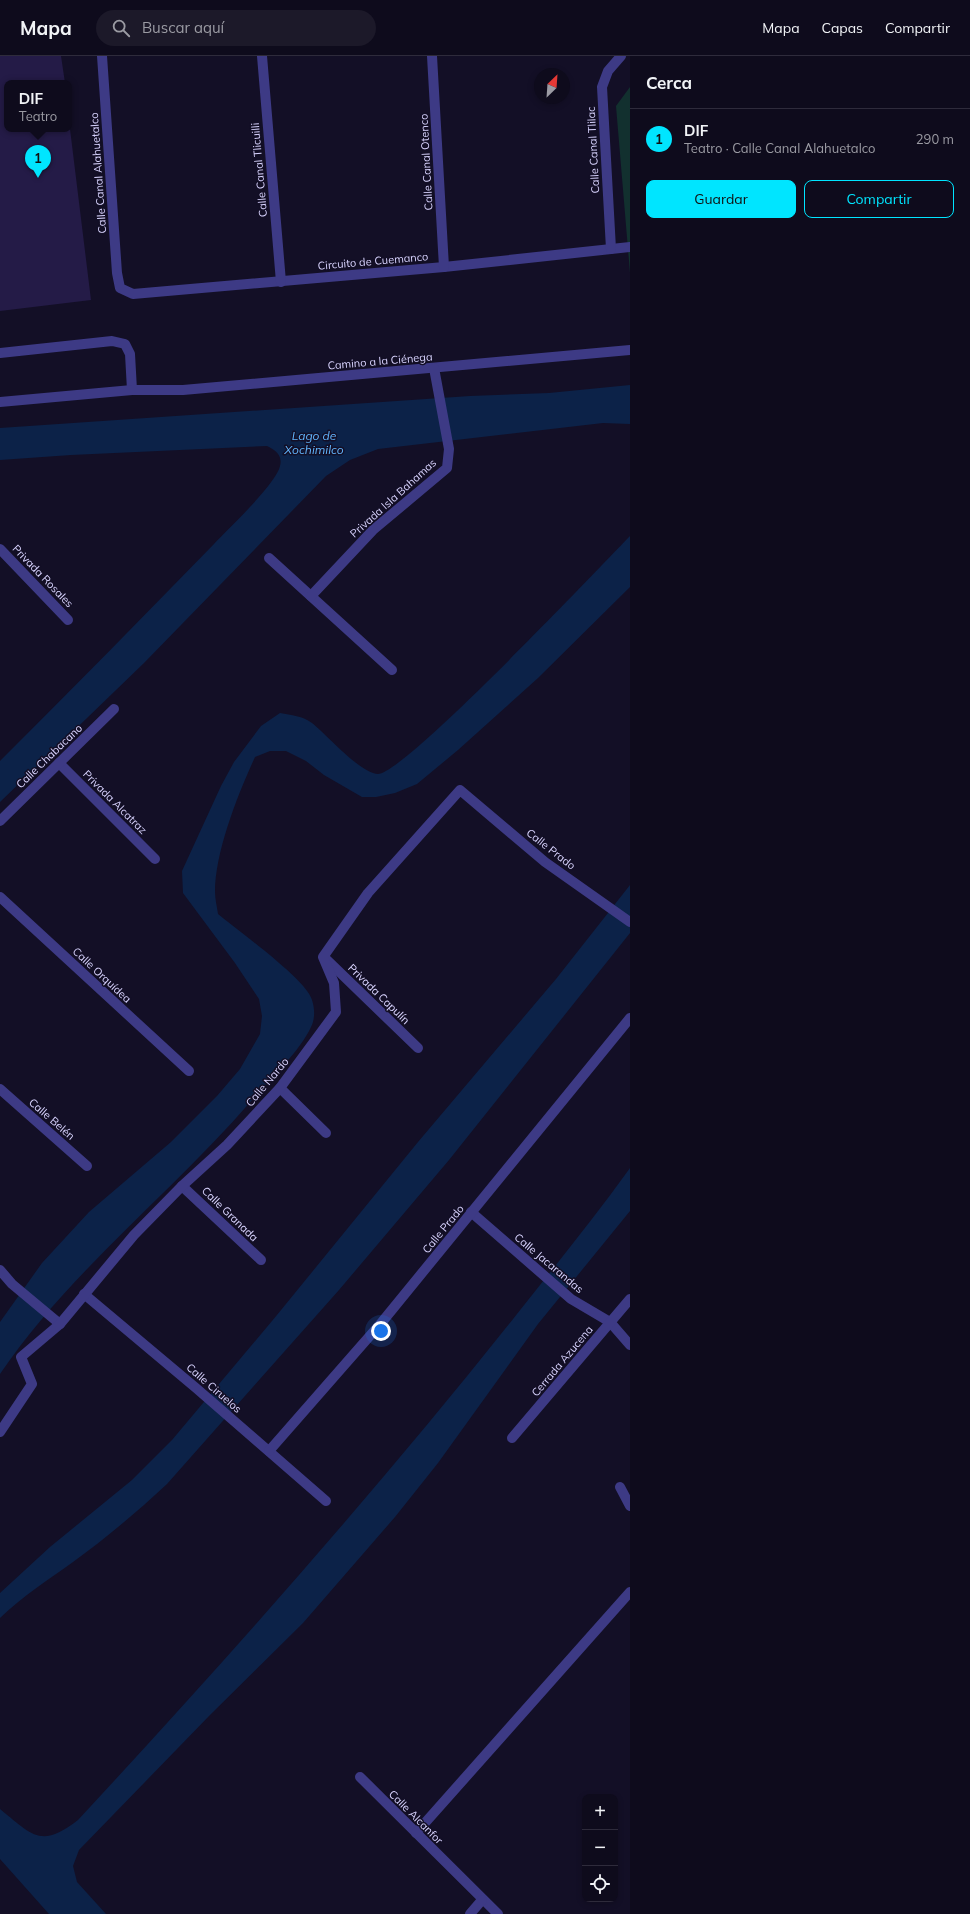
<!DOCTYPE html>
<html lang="es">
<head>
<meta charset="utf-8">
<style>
  :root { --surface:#0e0b1c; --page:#1c1929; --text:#f1f3f6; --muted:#9b9ba3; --line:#2e2b3b; --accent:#00e5ff }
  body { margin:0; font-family:Mulish,sans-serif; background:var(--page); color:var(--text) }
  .controls { position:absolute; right:12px; bottom:12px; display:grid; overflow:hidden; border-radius:8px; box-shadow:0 2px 6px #0003 }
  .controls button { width:36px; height:36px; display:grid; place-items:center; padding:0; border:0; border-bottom:1px solid var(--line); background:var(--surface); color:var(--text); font:20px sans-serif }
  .compass { position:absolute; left:534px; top:12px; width:36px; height:36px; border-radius:50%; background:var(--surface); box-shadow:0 2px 6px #0003; rotate:25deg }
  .you { position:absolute; left:381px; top:1275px; width:14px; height:14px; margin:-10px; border:3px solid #fff; border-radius:50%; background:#1a73e8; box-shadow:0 0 0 6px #1a73e833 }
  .badge { display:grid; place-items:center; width:26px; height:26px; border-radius:50%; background:var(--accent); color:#111; font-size:13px; font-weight:700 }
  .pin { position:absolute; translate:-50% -33px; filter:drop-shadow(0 1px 2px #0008) }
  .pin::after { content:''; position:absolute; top:21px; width:14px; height:12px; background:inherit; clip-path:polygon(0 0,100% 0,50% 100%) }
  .popup { position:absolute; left:4px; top:24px; width:68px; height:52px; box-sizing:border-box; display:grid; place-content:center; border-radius:8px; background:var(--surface); filter:drop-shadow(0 1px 3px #0005); font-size:13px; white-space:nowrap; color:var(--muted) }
  .popup b { font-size:15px; color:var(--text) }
  .popup::after { content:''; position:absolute; left:50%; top:100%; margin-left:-8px; border:8px solid transparent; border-top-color:var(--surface) }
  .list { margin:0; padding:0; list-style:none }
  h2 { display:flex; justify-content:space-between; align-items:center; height:52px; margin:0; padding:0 16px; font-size:17px }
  h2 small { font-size:13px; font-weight:400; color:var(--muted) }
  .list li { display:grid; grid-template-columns:26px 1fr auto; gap:12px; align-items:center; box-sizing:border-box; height:60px; padding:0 16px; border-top:1px solid var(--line) }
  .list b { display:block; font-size:15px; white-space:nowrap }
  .list p { margin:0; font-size:13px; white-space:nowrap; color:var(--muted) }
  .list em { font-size:13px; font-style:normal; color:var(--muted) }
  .actions { display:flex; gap:8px; padding:12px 16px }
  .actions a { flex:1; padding:9px 0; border:1px solid var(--accent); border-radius:8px; text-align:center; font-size:14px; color:var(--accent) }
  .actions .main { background:var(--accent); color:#111 }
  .icon { flex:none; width:22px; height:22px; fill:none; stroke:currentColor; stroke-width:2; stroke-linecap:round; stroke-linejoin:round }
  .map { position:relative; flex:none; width:630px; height:1858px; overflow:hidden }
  header { display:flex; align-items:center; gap:24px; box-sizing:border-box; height:56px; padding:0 20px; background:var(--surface); border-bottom:1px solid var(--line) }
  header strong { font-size:19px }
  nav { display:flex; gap:22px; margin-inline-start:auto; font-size:14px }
  .search { width:280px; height:36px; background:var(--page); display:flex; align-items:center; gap:10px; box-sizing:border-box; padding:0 14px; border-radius:22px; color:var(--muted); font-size:15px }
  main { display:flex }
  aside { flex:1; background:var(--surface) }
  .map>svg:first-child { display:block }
</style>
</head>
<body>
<header>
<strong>Mapa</strong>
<div class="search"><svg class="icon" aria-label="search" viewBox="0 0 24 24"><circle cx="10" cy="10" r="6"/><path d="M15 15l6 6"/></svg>Buscar aquí</div>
<nav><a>Mapa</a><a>Capas</a><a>Compartir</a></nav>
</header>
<main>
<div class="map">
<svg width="630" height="1858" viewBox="0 0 630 1858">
  <rect width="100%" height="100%" fill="#130f26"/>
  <!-- green -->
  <path fill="#12302f" d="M630,31V217L616,50Z"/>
  <!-- water -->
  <g fill="#0c2248">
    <path d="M630,329V368L603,367L378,393L350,404L326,420L144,607L0,746V705C72,633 143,561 214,488C229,472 276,428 280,410C283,399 275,394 267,390L71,399L0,404V372L470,340L549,337Z"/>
    <path d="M630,480V531L538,622L458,694L417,728L395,737L376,741H362L324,719L306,705L286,695H270L255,701C238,738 215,796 215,836C215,843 217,851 218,858C237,874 307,924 312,944C315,953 315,963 311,971C299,997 270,1022 252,1044C171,1138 70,1215 0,1318V1266L42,1207L89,1156L171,1086L217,1040L240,1013L260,978L262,960L259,943L235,907L183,837L182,815L221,730L234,706L261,670L280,657C291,659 303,660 312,667C326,678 361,718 378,718C404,718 600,511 630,480Z"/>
    <path d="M630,829V877L449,1104L339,1234L167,1428C137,1456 106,1482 73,1506C48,1524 23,1540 0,1562V1537L50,1491L132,1424L172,1384L277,1259L418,1086L556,923Z"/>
    <path d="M630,1112V1155L538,1268L438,1407L395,1461L303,1567L210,1659L79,1794L73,1810L77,1826L106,1858H49L0,1803V1753C32,1779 41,1793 78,1764C230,1600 378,1433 517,1258C555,1210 594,1162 630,1112Z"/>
  </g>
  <!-- building -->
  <path fill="#241b47" d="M0,0H61L65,27H7V73H70L91,244L0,255Z"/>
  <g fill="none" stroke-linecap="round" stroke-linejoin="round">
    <!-- street -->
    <g stroke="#3d3a85" stroke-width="10">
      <path d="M102,0L117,217L120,232L133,238L444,211L630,191"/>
      <path d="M262,0L281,226"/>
      <path d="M432,0L444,211"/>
      <path d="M611,193L602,31L608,15L621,0"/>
      <path d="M0,297L112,285L125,288L130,298L132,334"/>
      <path d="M0,346L132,334H183L630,294"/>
      <path d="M0,493L68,564"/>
      <path d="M269,502L392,614"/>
      <path d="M311,540L373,474L447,412L449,393L434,312"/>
      <path d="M59,707L155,803"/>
      <path d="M0,765L114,653"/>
      <path d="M0,841L189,1015"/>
      <path d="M326,903L418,992"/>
      <path d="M280,1032L326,1077"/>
      <path d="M0,1033L87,1110"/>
      <path d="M182,1130L261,1204"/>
      <path d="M471,1156L571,1243L610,1266L630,1289"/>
      <path d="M0,1214L12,1228L60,1268"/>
      <path d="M84,1238L196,1332L326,1445"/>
      <path d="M0,1376L32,1328L21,1301L60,1268L134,1179L182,1130L227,1089L280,1032L336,956L334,927L323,901L368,837L460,734L545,806L630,866"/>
      <path d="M512,1382L630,1243"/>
      <path d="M269,1395L382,1266L630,962"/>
      <path d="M620,1431L630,1450"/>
      <path d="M360,1721L498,1858"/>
      <path d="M416,1777L630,1536"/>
      <path d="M470,1858L482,1844"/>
    </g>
  </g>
  <g text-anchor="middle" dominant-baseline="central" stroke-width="3" stroke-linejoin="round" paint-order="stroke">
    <!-- street labels -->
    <g font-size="11" fill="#d9d4ff" stroke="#130f26">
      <text transform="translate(593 94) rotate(-93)">Calle Canal Tlilac</text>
      <text transform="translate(426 106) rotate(-93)">Calle Canal Otenco</text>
      <text transform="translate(259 114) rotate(-95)">Calle Canal Tlicuilli</text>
      <text transform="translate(98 117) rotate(-94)">Calle Canal Alahuetalco</text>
      <text transform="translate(373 205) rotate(-5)">Circuito de Cuemanco</text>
      <text transform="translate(380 305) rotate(-5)">Camino a la Ciénega</text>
      <text transform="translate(393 442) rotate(-42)">Privada Isla Bahamas</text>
      <text transform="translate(43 520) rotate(46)">Privada Rosales</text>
      <text transform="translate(49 700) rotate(-44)">Calle Chabacano</text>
      <text transform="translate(115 746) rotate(45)">Privada Alcatraz</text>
      <text transform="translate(551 793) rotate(38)">Calle Prado</text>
      <text transform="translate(102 919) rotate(43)">Calle Orquídea</text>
      <text transform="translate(379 938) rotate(44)">Privada Capulín</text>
      <text transform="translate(267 1026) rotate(-50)">Calle Nardo</text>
      <text transform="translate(52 1063) rotate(41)">Calle Belén</text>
      <text transform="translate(230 1158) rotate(44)">Calle Granada</text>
      <text transform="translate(443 1173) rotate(-51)">Calle Prado</text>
      <text transform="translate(549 1207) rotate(40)">Calle Jacarandas</text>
      <text transform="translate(562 1305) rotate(-50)">Cerrada Azucena</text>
      <text transform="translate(214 1332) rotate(41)">Calle Ciruelos</text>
      <text transform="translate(416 1761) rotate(45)">Calle Alcanfor</text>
    </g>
    <!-- water labels -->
    <g font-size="12" font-style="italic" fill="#62b6ff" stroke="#130f26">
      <text x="314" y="379">Lago de<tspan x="314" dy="14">Xochimilco</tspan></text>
    </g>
  </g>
</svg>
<div class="controls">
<button>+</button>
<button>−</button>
<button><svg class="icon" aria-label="locate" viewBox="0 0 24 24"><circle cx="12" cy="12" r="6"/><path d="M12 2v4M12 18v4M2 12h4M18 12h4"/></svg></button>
</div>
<svg class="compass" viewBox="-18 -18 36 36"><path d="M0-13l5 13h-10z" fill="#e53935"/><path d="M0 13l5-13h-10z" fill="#9b9ba3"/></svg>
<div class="you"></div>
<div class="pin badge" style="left:38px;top:122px">1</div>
<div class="popup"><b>DIF</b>Teatro</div>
</div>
<aside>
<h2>Cerca<small></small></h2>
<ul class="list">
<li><span class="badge">1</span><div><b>DIF</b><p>Teatro · Calle Canal Alahuetalco</p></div><em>290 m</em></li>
</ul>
<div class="actions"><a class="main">Guardar</a><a>Compartir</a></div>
</aside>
</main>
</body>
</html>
